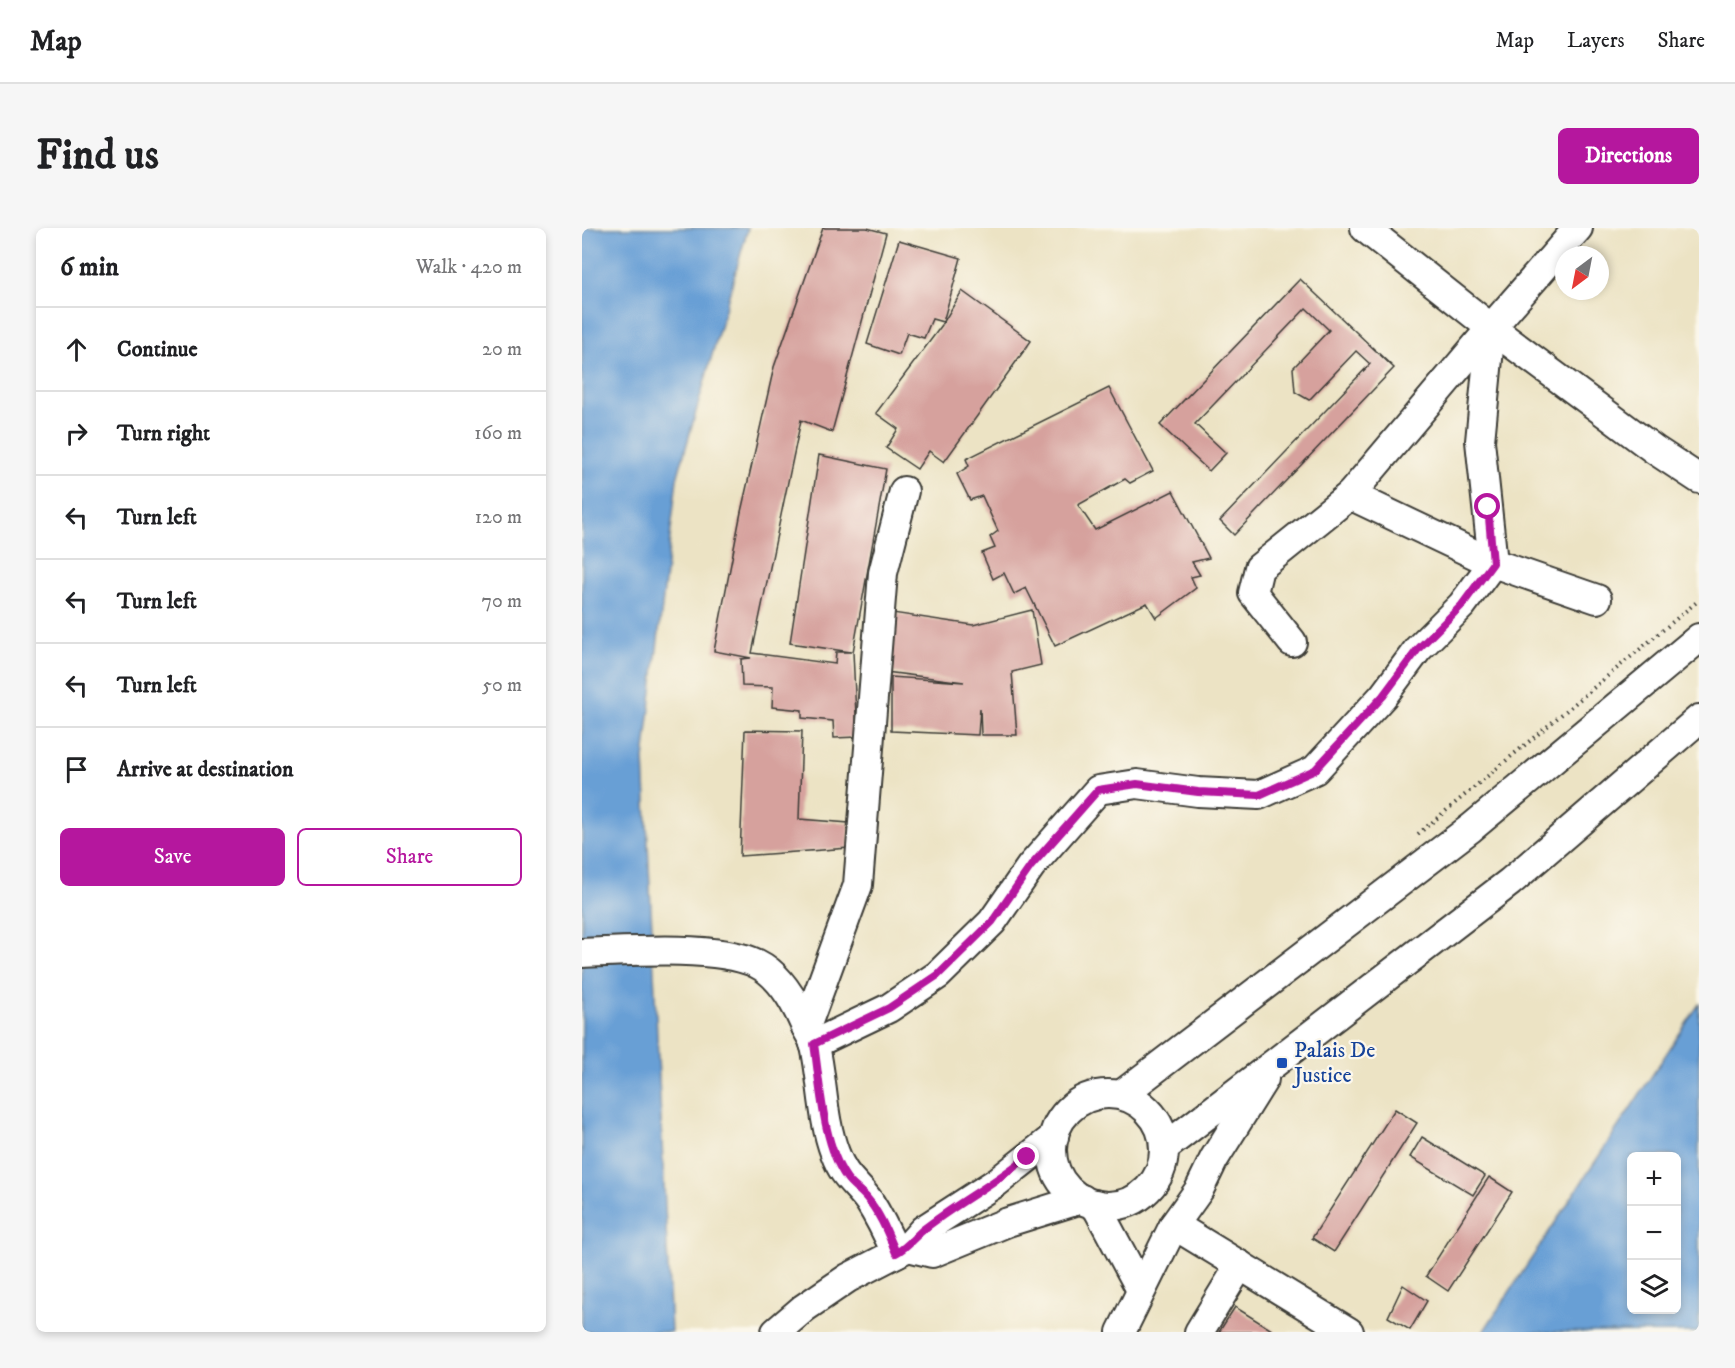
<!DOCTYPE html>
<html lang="en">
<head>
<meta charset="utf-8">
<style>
  :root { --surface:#fff; --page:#f6f6f6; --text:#202124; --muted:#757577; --line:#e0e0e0; --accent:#b5179e }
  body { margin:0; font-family:"IM FELL DW Pica",serif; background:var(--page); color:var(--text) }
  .controls { position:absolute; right:18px; bottom:18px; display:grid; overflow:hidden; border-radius:9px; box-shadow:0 3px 9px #0003 }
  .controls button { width:54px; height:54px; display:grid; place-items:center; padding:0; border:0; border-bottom:2px solid var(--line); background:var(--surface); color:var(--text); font:30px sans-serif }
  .compass { position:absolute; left:973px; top:18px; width:54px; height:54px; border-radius:50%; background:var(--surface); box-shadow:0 3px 9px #0003; rotate:212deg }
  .stop { position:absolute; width:18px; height:18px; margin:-14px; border:4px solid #b5179e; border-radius:50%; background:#fff }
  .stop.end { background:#b5179e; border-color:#fff; box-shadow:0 2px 6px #0008 }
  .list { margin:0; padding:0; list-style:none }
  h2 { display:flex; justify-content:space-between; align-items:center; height:78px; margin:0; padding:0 24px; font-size:26px }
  h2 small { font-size:20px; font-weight:400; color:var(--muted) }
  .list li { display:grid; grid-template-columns:39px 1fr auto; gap:18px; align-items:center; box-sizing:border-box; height:84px; padding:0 24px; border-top:2px solid var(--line) }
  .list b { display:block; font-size:22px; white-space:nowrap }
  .list em { font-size:20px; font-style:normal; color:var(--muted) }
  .actions { display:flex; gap:12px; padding:18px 24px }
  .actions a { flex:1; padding:14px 0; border:2px solid var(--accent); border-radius:9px; text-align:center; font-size:21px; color:var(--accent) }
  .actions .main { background:var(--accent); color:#fff }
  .icon { flex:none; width:33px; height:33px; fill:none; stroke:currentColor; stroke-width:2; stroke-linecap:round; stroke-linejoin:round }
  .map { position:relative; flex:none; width:1117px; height:1104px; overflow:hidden; border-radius:9px }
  header { display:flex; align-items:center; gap:36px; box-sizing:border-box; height:84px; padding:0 30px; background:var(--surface); border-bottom:2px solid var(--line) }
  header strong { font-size:28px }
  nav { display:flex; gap:33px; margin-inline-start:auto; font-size:21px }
  .intro { display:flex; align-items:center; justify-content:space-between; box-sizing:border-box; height:144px; padding:0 36px }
  h1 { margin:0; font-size:42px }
  .button { padding:15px 27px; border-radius:9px; background:var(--accent); color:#fff; font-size:21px; font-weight:700 }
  main { display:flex; gap:36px; padding:0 36px }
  aside { flex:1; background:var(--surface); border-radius:9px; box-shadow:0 3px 9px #0003 }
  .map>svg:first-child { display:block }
</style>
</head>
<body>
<header>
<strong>Map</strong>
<nav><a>Map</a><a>Layers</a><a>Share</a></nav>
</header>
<div class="intro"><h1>Find us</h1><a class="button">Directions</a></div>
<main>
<aside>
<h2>6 min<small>Walk · 420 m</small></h2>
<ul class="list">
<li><svg class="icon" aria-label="ahead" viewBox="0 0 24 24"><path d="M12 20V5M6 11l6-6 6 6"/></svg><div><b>Continue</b></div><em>20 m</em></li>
<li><svg class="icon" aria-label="right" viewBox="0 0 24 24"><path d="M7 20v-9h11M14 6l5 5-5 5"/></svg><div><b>Turn right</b></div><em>160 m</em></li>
<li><svg class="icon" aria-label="left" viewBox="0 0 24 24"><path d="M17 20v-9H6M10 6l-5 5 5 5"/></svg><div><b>Turn left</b></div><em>120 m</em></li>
<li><svg class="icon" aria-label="left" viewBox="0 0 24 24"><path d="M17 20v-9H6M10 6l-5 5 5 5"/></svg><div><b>Turn left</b></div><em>70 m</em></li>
<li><svg class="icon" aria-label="left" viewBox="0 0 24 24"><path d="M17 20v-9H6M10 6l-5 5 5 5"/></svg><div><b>Turn left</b></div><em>50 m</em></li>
<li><svg class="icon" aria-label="arrive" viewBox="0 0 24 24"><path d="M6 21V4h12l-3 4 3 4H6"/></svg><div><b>Arrive at destination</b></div></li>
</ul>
<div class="actions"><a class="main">Save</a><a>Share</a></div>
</aside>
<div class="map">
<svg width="1117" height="1104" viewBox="0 0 1117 1104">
  <rect width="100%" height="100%" fill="#fbf7ec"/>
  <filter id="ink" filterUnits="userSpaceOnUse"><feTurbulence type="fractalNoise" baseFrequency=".0167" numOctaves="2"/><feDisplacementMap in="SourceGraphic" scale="12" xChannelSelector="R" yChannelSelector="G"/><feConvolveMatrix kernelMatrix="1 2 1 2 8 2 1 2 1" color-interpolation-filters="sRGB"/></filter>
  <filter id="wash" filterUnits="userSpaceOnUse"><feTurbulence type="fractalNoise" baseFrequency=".008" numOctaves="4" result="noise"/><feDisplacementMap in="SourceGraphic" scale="24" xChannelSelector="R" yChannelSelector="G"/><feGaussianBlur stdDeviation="1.35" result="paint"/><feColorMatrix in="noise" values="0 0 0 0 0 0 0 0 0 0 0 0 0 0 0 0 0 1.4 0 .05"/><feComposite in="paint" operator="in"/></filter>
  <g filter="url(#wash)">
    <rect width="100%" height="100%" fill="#ece3c4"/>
    <!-- water -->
    <g fill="#679fd5" stroke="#425e78" stroke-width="1.5" fill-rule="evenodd">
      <path d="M0,0H166L95,251L62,531L89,1104H0Z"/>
      <path d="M1117,776V1104H901ZM1050,928H1094V1082H1050Z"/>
    </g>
    <g id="blocks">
      <!-- building -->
      <g fill="#d6a19d">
        <path d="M241,0H285L304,5L250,204L219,192L170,425L253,436L254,424H269L208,415L237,227L304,241L271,424L275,509L252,510L251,493L220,490V482L190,479L191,459L160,458L159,431L169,430L132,423L159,284L192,139Z"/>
        <path d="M317,12L379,30L361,94L350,91L342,110L325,105L317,127L285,116Z"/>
        <path d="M718,51L812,140L652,307L638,293L788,136L774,123L727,172L713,164L711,140L747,102L724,80L613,196L644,225L627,243L578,197Z"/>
        <path d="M380,63L449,113L362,234L347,223L335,241L304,220L316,201L294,185L360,97Z"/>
        <path d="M527,160L571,243L548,255L543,251L496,277L513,302L591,263L627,330L610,334L618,347L609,349L614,360L574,390L565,375L473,418L444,360L432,366L422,345L411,351L400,325L413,320L408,309L416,303L400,268L388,272L375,246L387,238L384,231Z"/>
        <path d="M450,382L459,437L430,444L435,507H399L398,480L396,507L309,503V449L382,454L304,444L311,385L391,397Z"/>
        <path d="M163,502L220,503L217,591L267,595V620L158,628Z"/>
        <path d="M813,881L835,895L752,1024L730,1010Z"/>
        <path d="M840,909L903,948L891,967L828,929Z"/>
        <path d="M907,949L930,964L866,1063L844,1048Z"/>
        <path d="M821,1057L845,1073L828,1102L806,1089Z"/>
        <path d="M653,1079L693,1104H637Z"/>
      </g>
    </g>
  </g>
  <g filter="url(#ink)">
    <use href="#blocks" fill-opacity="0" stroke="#3b3a35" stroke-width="1.5"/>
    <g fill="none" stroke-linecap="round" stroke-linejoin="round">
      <!-- minor casing -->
      <g stroke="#3b3a35" stroke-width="32">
        <g id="minor">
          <path d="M783,0L909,100L898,213L911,335L1015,371"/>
          <path d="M996,0L909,100L1073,222L1117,251"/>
          <path d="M768,267L909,100"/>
          <path d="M0,725C44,724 145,715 181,739C201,752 214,776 223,797C226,804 231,810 233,818C241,853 240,891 253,925C262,950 273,954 287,973C298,990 306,1007 314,1025"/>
          <path d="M224,799L276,657L301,345L322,263"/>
          <path d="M232,816L307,780L356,747L410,694L449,638L516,562L555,556L616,564L677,567L733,542L801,468L836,421L880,377L911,335L768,267L677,340L671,365L710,414"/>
          <circle cx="526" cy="922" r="56"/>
          <path d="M539,867L889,600L1117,410"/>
          <path d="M582,920L928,654L1117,491"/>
          <path d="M513,976L559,1062"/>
          <path d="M592,997L767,1104"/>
          <path d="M326,1019L350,1025L426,994L500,971"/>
          <path d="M194,1104L222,1080L266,1050L326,1019L341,1002L415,954L472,909"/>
          <path d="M539,1104L592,997L617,962L632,931L682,851"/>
          <path d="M617,1104L658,1037"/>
        </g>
      </g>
      <!-- path -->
      <path stroke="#3b3a35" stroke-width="4" stroke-dasharray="1.5 4.5" stroke-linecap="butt" d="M836,606L1117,372"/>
      <!-- minor -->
      <use href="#minor" stroke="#fff" stroke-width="28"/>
    </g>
  </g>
  <g fill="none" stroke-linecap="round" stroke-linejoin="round" filter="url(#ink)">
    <!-- route -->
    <path stroke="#b5179e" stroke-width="8" d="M445,929C412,956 375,975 342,1001C332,1009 326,1019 314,1025C306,1006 298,985 284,969C278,962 269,957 264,949C241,917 238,855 232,816L307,780L356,747L410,694L449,638L516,562L555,556L616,564L677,567L733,542L801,468L836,421L880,377L911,335L906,279"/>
  </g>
  <!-- markers -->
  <rect fill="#1a4fb4" stroke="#fbf7ec" stroke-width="2" x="694" y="829" width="12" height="12" rx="3"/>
  <g text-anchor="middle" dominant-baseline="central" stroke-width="4.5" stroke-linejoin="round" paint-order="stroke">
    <!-- transit labels -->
    <g font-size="22" fill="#164399" stroke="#fbf7ec" text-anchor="start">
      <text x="712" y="822">Palais De<tspan x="712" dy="25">Justice</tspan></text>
    </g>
  </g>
</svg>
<div class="controls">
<button>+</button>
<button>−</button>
<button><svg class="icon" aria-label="layers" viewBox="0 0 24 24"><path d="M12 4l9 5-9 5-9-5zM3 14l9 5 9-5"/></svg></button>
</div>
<svg class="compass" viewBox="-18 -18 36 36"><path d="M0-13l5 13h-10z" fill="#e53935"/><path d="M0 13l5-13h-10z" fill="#757577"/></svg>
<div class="stop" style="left:906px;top:279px"></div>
<div class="stop end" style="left:445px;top:929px"></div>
</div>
</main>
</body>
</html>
